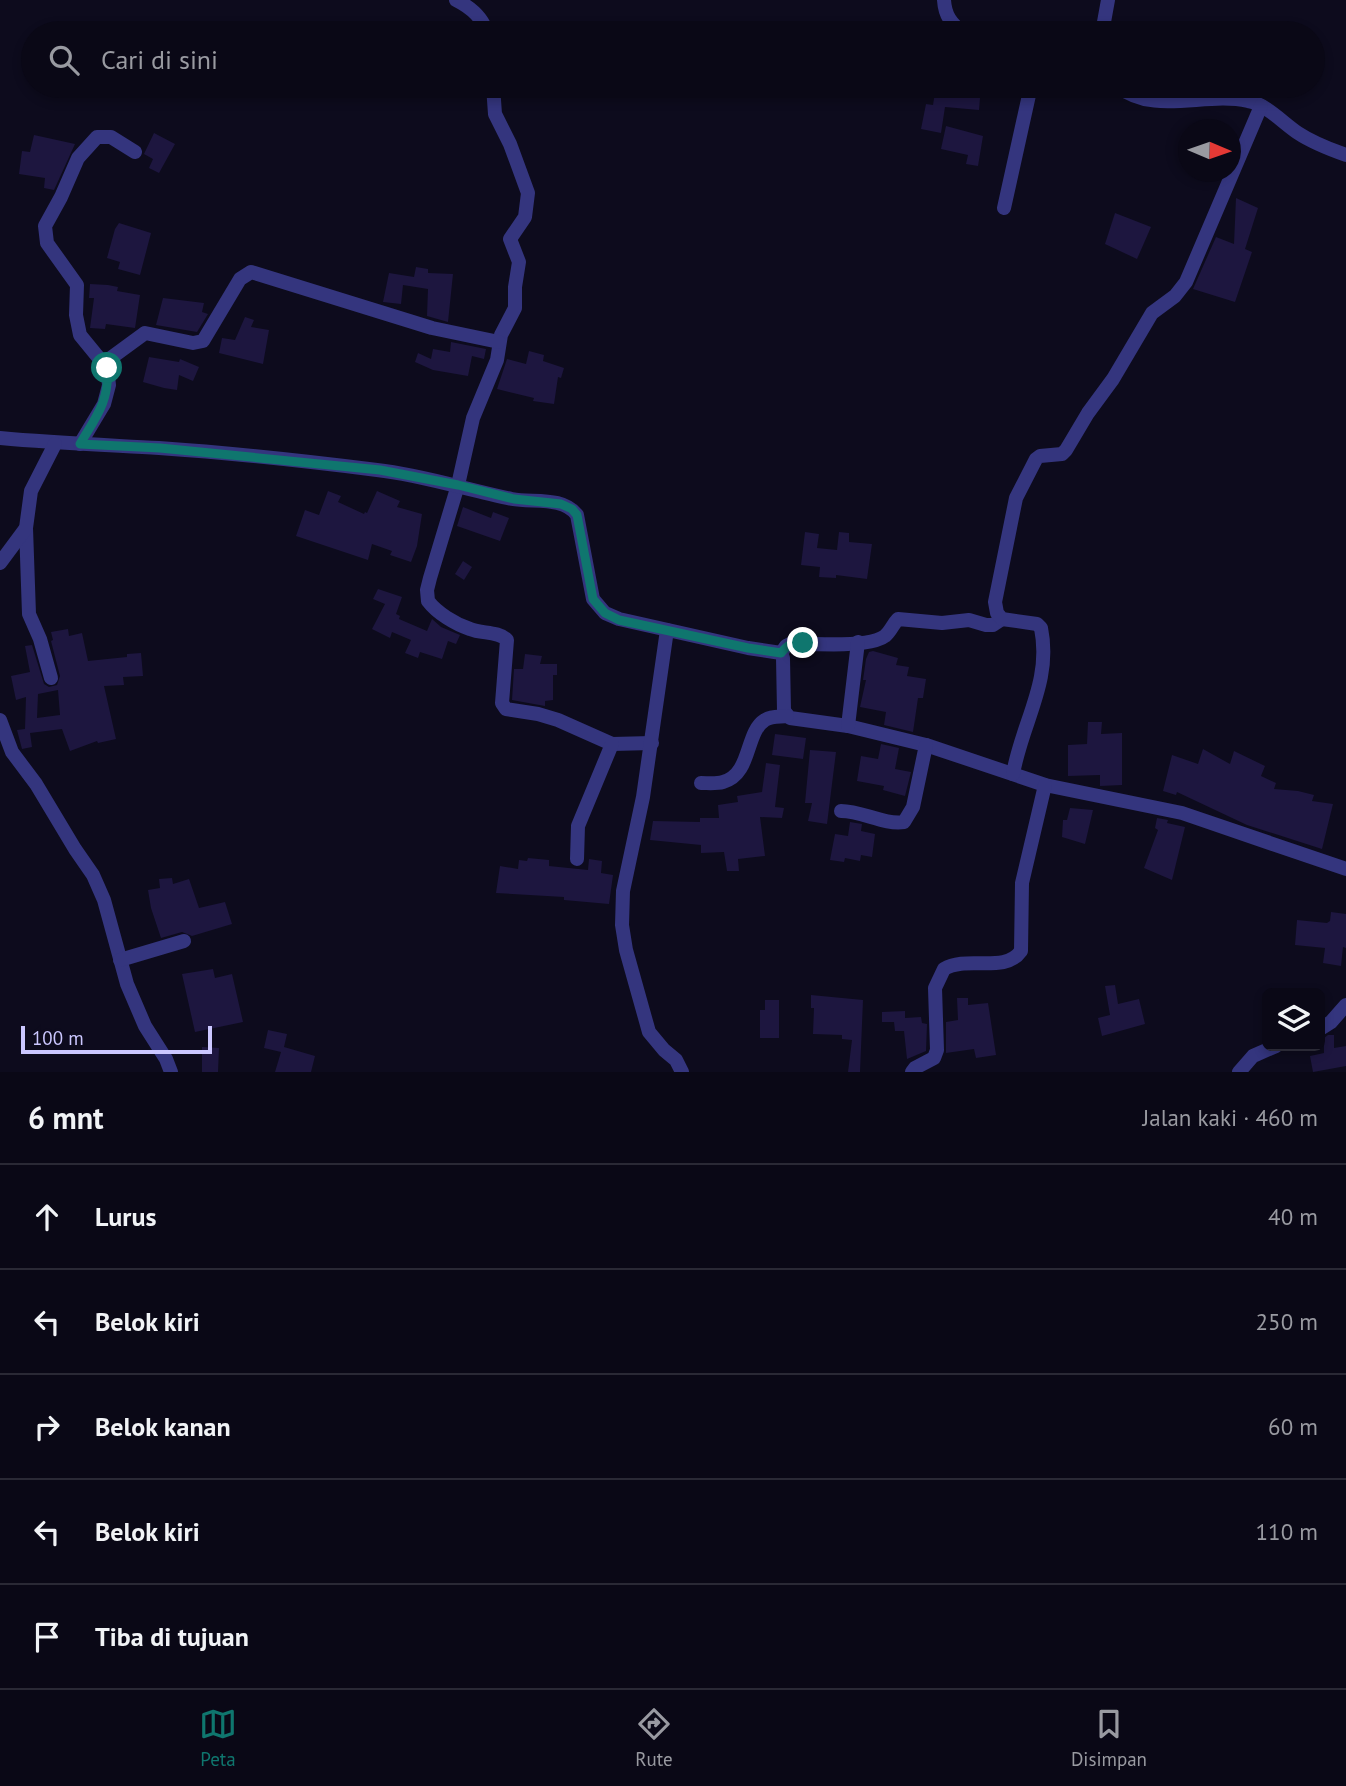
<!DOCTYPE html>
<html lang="id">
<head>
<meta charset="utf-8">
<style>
  :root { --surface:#0a0816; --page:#13111f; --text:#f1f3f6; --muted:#999aa1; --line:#2a2935; --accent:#0f766e }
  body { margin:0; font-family:"PT Sans",sans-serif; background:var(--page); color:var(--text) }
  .controls { position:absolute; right:21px; bottom:21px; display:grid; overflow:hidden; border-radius:10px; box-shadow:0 4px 10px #0003 }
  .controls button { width:63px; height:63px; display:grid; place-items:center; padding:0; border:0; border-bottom:2px solid var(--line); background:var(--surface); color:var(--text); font:35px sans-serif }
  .compass { position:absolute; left:1178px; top:119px; width:63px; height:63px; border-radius:50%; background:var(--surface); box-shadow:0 4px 10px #0003; rotate:92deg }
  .scale { position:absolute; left:21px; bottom:18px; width:191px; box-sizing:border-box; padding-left:7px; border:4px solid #cbc7ff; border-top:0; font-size:19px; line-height:24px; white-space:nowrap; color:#cbc7ff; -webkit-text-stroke:5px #0d0b1d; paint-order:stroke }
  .stop { position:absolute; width:21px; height:21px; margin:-16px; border:5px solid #0f766e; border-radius:50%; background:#fff }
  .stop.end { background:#0f766e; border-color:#fff; box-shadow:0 2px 7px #0008 }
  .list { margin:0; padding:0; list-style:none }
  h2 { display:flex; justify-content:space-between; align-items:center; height:91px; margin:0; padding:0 28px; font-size:30px }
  h2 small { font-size:23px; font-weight:400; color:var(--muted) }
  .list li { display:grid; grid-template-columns:46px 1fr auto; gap:21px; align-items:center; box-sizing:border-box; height:105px; padding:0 28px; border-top:2px solid var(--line) }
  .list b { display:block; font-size:26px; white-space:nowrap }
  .list em { font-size:23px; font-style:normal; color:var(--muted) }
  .icon { flex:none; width:38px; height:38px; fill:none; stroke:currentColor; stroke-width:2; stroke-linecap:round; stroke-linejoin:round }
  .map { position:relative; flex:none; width:1346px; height:1072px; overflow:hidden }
  .search { position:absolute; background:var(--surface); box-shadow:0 4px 10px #0003; left:21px; right:21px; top:21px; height:77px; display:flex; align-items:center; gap:18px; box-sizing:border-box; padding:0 24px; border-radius:38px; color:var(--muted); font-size:26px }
  .sheet { height:616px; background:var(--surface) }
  nav { display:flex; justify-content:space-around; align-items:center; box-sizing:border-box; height:98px; border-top:2px solid var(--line); background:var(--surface); font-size:19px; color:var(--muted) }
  nav a { display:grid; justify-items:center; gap:4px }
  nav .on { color:var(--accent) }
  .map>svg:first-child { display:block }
</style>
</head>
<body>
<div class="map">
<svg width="1346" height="1072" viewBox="0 0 1346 1072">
  <rect width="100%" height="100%" fill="#0d0b1d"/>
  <!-- building -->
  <g fill="#1d163f" fill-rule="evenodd">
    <path d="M936,86H953L951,95L980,98L979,110L945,107L941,133L921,129L926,104L933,105Z"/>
    <path d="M946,126L983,136L978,166L966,164L968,155L941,149Z"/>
    <path d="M154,133L175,144L159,173L149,168L153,159L144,154Z"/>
    <path d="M34,135L75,144L54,190L44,188L45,178L19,174L22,151L30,152Z"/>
    <path d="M1236,198L1258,208L1245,249L1252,252L1235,302L1193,289L1216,237L1234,244Z"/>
    <path d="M1115,213L1151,227L1137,259L1105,244Z"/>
    <path d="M119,223L151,233L140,275L118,269L120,262L107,258L115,229Z"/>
    <path d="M416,267L428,269V273L453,274L448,322L427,316L428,289L403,285L401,304L383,302L389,273L414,277Z"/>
    <path d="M90,284L108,285L118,287L117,291L140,295L135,328L106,324L105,329L90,328L94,298H89Z"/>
    <path d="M163,298L204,303L202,312L208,314L197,332L156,325Z"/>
    <path d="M245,317L254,320L251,327L269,330L263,364L219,353L222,338L235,340Z"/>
    <path d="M451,342L486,349L484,359L472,356L468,376L433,370L415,362L418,353L431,359L433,349L450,352Z"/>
    <path d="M529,351L544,355L543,361L564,368L561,378L558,377L554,404L533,401L534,398L497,389L507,359L526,364Z"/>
    <path d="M149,357L179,362L180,359L199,367L193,381L179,375L177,390L164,388L143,382Z"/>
    <path d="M328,491L341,496L338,502L364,514L365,512L367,513L377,491L400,501L397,507L422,514L417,546L411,562L390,555L392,551L372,544L368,560L296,536L305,510L319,515Z"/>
    <path d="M463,507L491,518L493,512L509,518L500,541L457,526Z"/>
    <path d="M805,532L819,534L817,548L837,550L839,532L849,533V542L872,544L867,579L836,575V578L819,577L820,567L801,565Z"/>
    <path d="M463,561L472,567L464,580L455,574Z"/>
    <path d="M378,589L402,597L396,614L400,616L399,619L427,631L432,619L441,627L460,635L456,644L448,641L442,659L420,652L418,658L405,653L411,640L392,632L390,638L372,629L385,604L373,599Z"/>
    <path d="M68,629L69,636L82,633L88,661L127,657V654L141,653L143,676L123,677L124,685L104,686L116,739L98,743L97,741L70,751L62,729L30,733L32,747L22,749L17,730L25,729L26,697L16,700L11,676L30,672L25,646L32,645L44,684L49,687L57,685L60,676L51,641L53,640L51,632ZM58,690L60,715L37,718L38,694Z"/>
    <path d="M873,651L898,658L896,665L909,667L907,676L926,679L923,698H918L913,732L884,725L886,712L860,707L866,680H863L866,659L869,652Z"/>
    <path d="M525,654L542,656L540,664H557V675H553V700L545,701V706L512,700L514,669H523Z"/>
    <path d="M1088,722H1102L1101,734L1122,733V785L1100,786V775L1068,776V745L1087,744Z"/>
    <path d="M775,734L806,738L803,759L772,755Z"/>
    <path d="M881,744L899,748L895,769L911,772L905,796L883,790L884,786L857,781L861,756L878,759Z"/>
    <path d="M1203,749L1230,764L1234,751L1265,766L1261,776L1276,783L1274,789L1298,791L1314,795L1312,801L1333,804L1322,849L1247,825L1177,792L1176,795L1163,791L1172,755L1198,764Z"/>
    <path d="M810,750L836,752L827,824L808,821L812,803H805Z"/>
    <path d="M766,763L780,765L775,807L784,808L782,818L760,817L765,856L738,859L739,871H727L724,852L701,853V845L650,840L653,821L700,822V818H719L718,805L738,802L737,796L762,792Z"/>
    <path d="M1070,808L1093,810L1085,844L1062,837L1063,820H1067Z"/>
    <path d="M1157,818L1168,820L1167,823L1185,827L1172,880L1144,868L1158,830L1155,828Z"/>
    <path d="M850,822L862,824L861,831L875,834L872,857L861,855L860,861L845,858L844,862L830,860L835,834L848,836Z"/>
    <path d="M528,858L549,860V866L588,870L589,859L602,861L601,873L613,875L609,904L564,900V897L496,893L500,866L518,869L519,860L527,861Z"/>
    <path d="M172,878L173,884L189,879L199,908L225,902L232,924L192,936L182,932L161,938L151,908L148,890L160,888L159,879Z"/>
    <path d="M1331,912L1346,914V948L1343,947L1341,966L1323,963L1325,948L1295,945L1297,920L1327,923L1330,921Z"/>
    <path d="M213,969L215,978L232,974L243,1022L195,1032L182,974Z"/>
    <path d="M1115,985L1118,1004L1139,999L1145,1024L1102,1036L1098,1018L1110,1015L1105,986Z"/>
    <path d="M811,995L863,1000L860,1072H848L852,1040L842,1039V1035L813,1034L814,1008H811Z"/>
    <path d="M957,998H968V1005L988,1003L996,1055L976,1058L974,1049L946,1053V1022L958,1020Z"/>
    <path d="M765,1000H779V1038H760V1010H765Z"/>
    <path d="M905,1011V1018L921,1017L922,1023L927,1024L926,1051L907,1059L904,1031H895L894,1022H882V1012Z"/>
    <path d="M268,1030L287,1034L284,1047L315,1056L311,1072H275L281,1052L264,1048Z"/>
    <path d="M1328,1035H1334V1048L1346,1046V1066L1313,1072L1310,1056L1324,1053V1038Z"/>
    <path d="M202,1047L219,1048L218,1072H202Z"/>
  </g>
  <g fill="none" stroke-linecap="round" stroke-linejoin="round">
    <!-- minor -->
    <g stroke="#34357e" stroke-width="14">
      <path d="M456,0C470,7 483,18 487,33"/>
      <path d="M944,0C945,16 951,23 963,33"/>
      <path d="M1102,33L1108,0"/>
      <path d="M493,86L495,114L510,144L528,193L525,217L510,239L519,262L515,287V308L501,335L497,360L473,418L458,485L430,578L427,590L428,601C437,613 455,624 470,629C482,634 498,631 507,640L502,703L506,709L538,714L558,720L612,744L652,743"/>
      <path d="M1118,86C1154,116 1206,91 1248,101C1266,104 1283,123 1298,133C1313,143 1329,149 1346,155"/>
      <path d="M1004,208L1031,86"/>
      <path d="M104,363L145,333L193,343L203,341L240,279L251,272L432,328L499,342"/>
      <path d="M0,438C53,443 106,445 159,448C232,453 305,461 377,470C423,475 467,490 512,499C533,503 563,496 577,515L593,599L605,613L619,619L748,648L781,653L783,658L784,711L790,718L848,726L926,745L1045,785L1182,813L1346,869"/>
      <path d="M80,444L104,404L109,385L107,368L80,335L76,315L77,285L47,243L45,226L61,197L78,158L97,137H111L135,152"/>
      <path d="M26,528L29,614L40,639L51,678"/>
      <path d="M0,563L26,528L31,491L55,444"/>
      <path d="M667,630L643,797L623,891L622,925L626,950L649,1032L664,1050L676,1060L682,1072"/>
      <path d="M781,653L786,646L792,643C812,644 869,648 885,636C891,631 893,624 898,619L942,623L969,620L986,625H993L1002,619"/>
      <path d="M0,720L12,752L36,784L75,849L93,875L104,900L127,984L145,1026L166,1059L171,1072"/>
      <path d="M848,726L858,642"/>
      <path d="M1013,774C1022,722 1052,682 1041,628L1037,624L1002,619L997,613L995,602L1016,498L1036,459L1040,456L1062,454L1066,450L1088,413L1113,379L1152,313L1175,296L1186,282L1261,106"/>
      <path d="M701,783C708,783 716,784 723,782C752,774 745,732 765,720C771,716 780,717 787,716"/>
      <path d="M841,811C862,811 884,825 904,822L913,807L926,745"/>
      <path d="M577,859L578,826L612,744"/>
      <path d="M120,960L184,941"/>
      <path d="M1320,1029L1331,1022L1346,1005"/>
      <path d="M912,1072L915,1068L934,1058L937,1050L935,988L944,969C967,955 1005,974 1021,951L1022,883L1045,785"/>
      <path d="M1239,1072L1253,1056L1276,1046"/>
    </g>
  </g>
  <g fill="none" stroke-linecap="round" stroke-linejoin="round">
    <!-- route -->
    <path stroke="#0f766e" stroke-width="9" d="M107,368C110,400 96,417 80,444L160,448L380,470L458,485L514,499L561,504L572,509L577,515L593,599L605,613L619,620L748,648L781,653C788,644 792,643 803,643"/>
  </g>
</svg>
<div class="controls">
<button><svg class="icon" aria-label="layers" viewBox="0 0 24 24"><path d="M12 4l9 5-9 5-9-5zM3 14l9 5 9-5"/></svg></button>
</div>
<svg class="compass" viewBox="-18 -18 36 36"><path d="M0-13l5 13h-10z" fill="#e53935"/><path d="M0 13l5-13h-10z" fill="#999aa1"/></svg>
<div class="scale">100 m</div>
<div class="stop" style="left:107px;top:368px"></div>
<div class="stop end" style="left:803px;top:643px"></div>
<div class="search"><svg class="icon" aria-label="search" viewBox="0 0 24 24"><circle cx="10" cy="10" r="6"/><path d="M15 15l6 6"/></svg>Cari di sini</div>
</div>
<section class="sheet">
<h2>6 mnt<small>Jalan kaki · 460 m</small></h2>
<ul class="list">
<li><svg class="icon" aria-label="ahead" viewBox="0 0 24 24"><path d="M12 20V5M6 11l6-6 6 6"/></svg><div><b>Lurus</b></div><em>40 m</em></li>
<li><svg class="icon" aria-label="left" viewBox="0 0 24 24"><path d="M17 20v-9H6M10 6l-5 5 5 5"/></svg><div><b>Belok kiri</b></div><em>250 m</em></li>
<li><svg class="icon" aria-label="right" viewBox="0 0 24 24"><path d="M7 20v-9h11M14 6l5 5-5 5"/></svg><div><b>Belok kanan</b></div><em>60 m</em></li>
<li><svg class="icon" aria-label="left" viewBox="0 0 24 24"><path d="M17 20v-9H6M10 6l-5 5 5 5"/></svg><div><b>Belok kiri</b></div><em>110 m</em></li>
<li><svg class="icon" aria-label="arrive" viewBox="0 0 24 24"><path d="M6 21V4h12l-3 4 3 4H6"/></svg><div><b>Tiba di tujuan</b></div></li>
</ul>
</section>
<nav>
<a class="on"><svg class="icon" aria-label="map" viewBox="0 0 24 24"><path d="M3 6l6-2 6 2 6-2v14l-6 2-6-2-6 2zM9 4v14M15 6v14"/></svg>Peta</a>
<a><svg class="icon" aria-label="directions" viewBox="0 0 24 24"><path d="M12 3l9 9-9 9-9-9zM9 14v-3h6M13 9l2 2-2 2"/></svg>Rute</a>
<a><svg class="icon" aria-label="saved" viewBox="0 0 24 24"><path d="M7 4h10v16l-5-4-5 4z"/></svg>Disimpan</a>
</nav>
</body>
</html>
